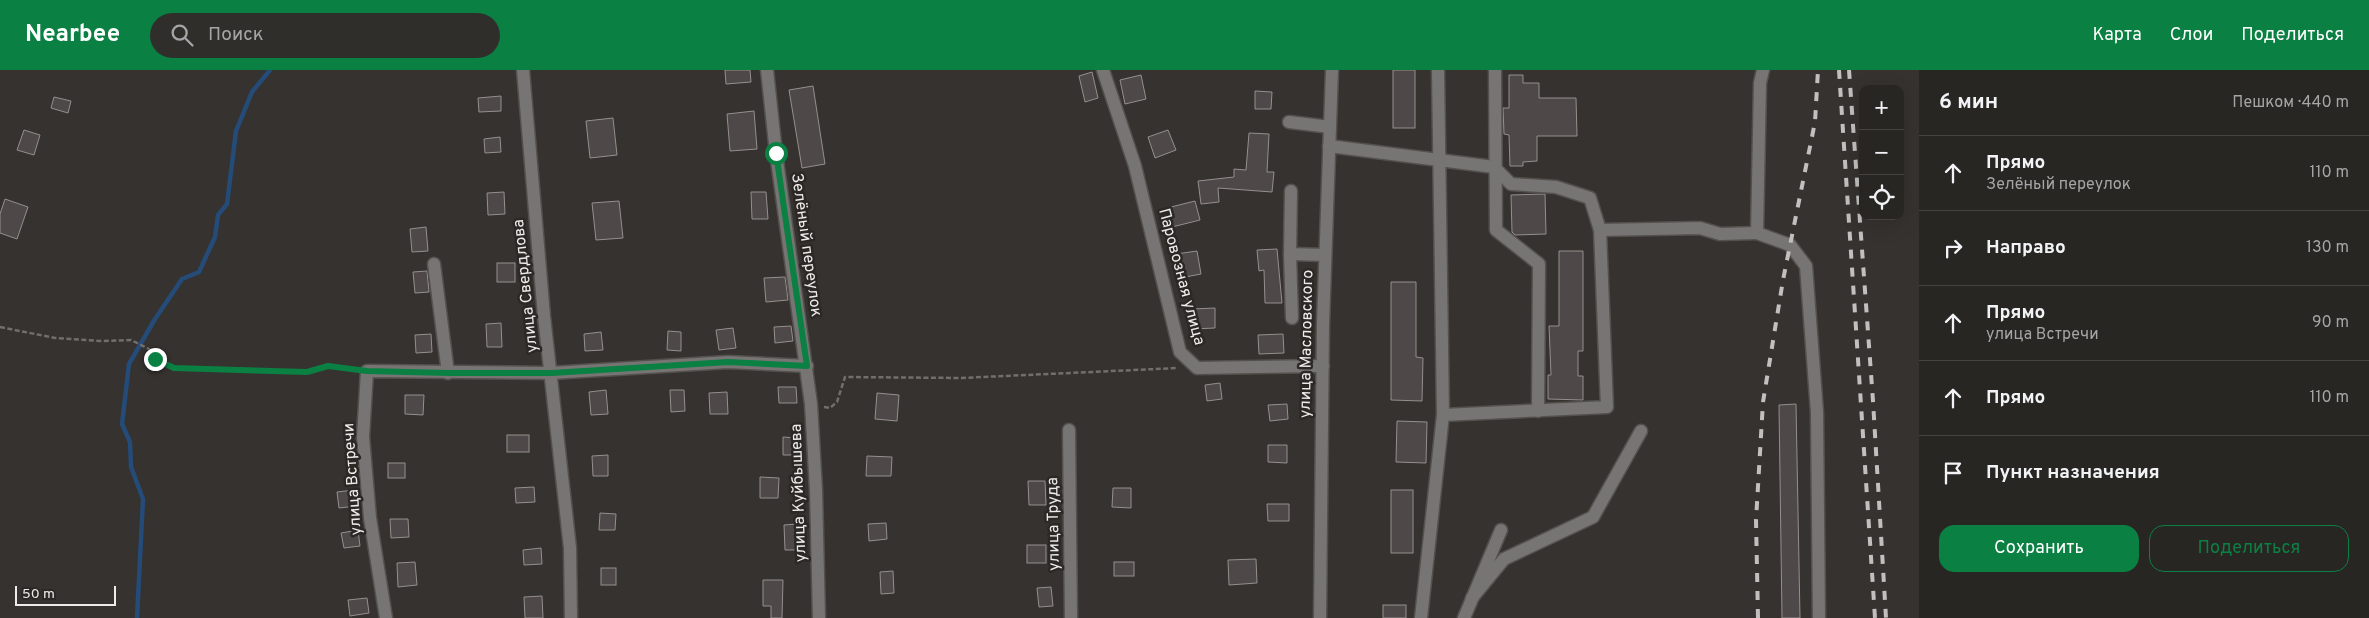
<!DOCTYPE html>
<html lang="ru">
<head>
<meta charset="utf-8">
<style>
  :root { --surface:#282623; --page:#302e2b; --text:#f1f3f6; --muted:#a5a5a6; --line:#444341; --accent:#0b8043 }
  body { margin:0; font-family:Overpass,sans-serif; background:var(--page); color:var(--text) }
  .controls { position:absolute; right:15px; top:15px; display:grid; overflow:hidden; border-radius:10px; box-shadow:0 5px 20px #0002 }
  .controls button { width:45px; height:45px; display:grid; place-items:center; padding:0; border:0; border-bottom:1px solid var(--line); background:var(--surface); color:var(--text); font:25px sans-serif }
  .scale { position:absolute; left:15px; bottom:12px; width:101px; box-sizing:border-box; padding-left:5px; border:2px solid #eeecea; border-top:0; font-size:14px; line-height:18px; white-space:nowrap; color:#eeecea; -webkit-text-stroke:4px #2b2825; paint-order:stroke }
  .stop { position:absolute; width:15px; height:15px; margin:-11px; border:4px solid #0b8043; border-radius:50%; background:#fff }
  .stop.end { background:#0b8043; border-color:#fff; box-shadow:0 1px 5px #0008 }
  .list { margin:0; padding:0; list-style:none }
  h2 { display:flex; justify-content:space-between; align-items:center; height:65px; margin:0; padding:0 20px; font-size:21px }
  h2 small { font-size:16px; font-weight:400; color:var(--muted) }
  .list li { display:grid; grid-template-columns:32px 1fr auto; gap:15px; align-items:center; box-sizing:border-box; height:75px; padding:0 20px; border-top:1px solid var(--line) }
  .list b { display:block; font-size:19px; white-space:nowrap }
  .list p { margin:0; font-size:16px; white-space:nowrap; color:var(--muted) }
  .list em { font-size:16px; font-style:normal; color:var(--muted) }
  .actions { display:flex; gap:10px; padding:15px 20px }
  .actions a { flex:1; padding:11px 0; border:1px solid var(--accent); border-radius:15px; text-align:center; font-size:18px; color:var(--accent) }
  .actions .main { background:var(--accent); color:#fff }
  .icon { flex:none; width:28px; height:28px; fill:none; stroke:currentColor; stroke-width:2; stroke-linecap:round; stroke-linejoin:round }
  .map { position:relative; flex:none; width:1919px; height:548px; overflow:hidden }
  header { display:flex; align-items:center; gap:30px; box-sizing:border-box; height:70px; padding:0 25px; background:var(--accent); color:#fff }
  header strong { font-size:24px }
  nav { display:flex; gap:28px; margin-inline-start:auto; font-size:18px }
  .search { width:350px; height:45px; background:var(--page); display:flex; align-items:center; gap:12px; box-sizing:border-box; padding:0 18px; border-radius:28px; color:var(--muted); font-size:19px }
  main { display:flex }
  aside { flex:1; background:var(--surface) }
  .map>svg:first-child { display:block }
</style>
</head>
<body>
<header>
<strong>Nearbee</strong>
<div class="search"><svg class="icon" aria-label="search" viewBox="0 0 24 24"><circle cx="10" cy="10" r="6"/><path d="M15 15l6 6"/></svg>Поиск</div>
<nav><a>Карта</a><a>Слои</a><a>Поделиться</a></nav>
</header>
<main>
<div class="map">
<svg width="1919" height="548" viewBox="0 0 1919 548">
  <rect width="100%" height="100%" fill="#35322f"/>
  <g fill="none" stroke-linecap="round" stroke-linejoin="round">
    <!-- stream -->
    <path stroke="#254b79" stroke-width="4.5" d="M137,548L143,429L131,397L130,372L122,354L129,294L155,249L182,209L199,202L215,167L218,145L227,134L236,61L252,22L270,0"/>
  </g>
  <!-- building -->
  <g fill="#4e4948" stroke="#958f8e">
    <path d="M725,0H750L751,12L726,14Z"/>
    <rect x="1393" y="0" width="22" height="58"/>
    <path d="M1092,2L1098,28L1085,32L1079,6Z"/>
    <path d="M1141,5L1146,29L1125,34L1120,10Z"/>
    <path d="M1509,5H1523V13H1539V28H1576L1577,66H1537V91L1523,92V96H1510L1509,65L1504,64L1503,38H1509Z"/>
    <path d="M813,16L825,94L802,98L789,20Z"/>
    <path d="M1255,21L1272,22L1271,39H1255Z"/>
    <path d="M501,26V41L479,42L478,28Z"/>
    <path d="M54,27L71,31L68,43L51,38Z"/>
    <path d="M754,41L757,79L730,81L727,44Z"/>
    <path d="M613,48L617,85L590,88L586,51Z"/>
    <path d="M24,60L40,65L34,85L17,80Z"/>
    <path d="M1168,60L1176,80L1155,88L1148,67Z"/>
    <path d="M1249,63L1269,64L1267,102H1274L1272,122L1218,118L1219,132L1201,134L1198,111L1234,107V99L1246,100Z"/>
    <path d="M500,67L501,82L485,83L484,69Z"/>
    <path d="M504,122L505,144L488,145L487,123Z"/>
    <path d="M751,122H766L768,149H752Z"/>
    <path d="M1545,124L1546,164L1515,165L1512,162L1511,125Z"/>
    <path d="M5,129L28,137L17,169L0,163V144Z"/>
    <path d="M619,131L623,168L596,170L592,133Z"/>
    <path d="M1195,131L1200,150L1172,157L1167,138Z"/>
    <path d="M426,157L428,181L412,182L410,159Z"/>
    <path d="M1277,179L1282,233H1265L1264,200L1259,201L1257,180Z"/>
    <path d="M1197,181L1201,204L1180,208L1176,184Z"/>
    <path d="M1559,181H1583V281H1578V306H1583V330L1548,329V305H1551L1549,256H1559Z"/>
    <rect x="497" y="193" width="18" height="19"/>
    <path d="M427,201L429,222L415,223L413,202Z"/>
    <path d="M785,207L788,230L766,232L764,208Z"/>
    <path d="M1391,212H1416V287L1423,288L1422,331L1391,330Z"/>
    <path d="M1215,238V258L1193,259L1192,239Z"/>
    <path d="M501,253L502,277H487L486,254Z"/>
    <path d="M791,256L793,271L775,273L774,257Z"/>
    <path d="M733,258L736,278L719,280L716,260Z"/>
    <path d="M668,261L681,262V281L667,280Z"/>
    <path d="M601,262L603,280L585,281L584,264Z"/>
    <path d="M431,264L432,282L416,283L415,265Z"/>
    <path d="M1283,264L1284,283L1259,284L1258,265Z"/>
    <path d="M1220,313L1222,329L1207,331L1205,315Z"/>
    <path d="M778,317H796L797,333H779Z"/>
    <path d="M606,320L608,344L591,345L589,322Z"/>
    <path d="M670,320H684L685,341L671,342Z"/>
    <path d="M727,322L728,344H710L709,323Z"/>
    <path d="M877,323L899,325L897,351L875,349Z"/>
    <path d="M405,325H424L423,345L405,344Z"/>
    <path d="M1287,334L1288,349L1270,351L1268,335Z"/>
    <path d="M1796,334L1800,548H1782L1779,335Z"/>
    <path d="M1397,351L1427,352L1426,393L1396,392Z"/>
    <rect x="507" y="365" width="22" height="17"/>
    <path d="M783,367L798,368V385H783Z"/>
    <path d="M1268,375H1287V393L1268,392Z"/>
    <path d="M608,385V406H593L592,386Z"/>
    <path d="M867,386L892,387L891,406H866Z"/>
    <rect x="388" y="393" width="17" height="15"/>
    <path d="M760,407L779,408L778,428H760Z"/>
    <path d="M1028,411H1045L1046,435H1029Z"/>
    <path d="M534,417L535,432L516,433L515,418Z"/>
    <path d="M1113,418H1131V438L1112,437Z"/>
    <path d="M354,420L356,436L339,438L337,422Z"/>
    <rect x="1391" y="420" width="22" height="63"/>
    <path d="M1267,434H1289V451H1268Z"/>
    <path d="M600,443L616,444L615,460H599Z"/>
    <path d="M390,449H408L409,467L391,468Z"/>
    <path d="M886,453L887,469L869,471L868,454Z"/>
    <path d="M797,454L798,480H785L784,455Z"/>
    <path d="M358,460L360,476L344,478L341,463Z"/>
    <rect x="1027" y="475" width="19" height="18"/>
    <path d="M541,478L542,494L524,495L523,480Z"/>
    <path d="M1256,489L1257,513L1229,515L1228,490Z"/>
    <path d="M415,492L417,515L398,517L397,493Z"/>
    <rect x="1114" y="492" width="20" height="14"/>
    <rect x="601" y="498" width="15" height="17"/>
    <path d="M893,501L894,523L881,524L880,502Z"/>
    <path d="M763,510H783L782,548H771V536H763Z"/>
    <path d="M1051,517L1053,536L1039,537L1037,518Z"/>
    <path d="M542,526L543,548H525L524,527Z"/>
    <path d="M367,528L369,543L350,546L348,530Z"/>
    <rect x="1383" y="535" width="23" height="13"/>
  </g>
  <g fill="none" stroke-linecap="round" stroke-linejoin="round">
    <!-- minor casing -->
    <g stroke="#53504d" stroke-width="15">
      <g id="minor">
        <path d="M523,0L544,246L570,478L571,548"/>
        <path d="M767,0L776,83L811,334L816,420L819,548"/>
        <path d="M1103,0L1135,96L1180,282L1197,298L1323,296"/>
        <path d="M1495,0L1496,160L1539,194L1538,341"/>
        <path d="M1289,52L1330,57"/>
        <path d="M1329,76L1494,97L1511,114L1556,117L1590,128L1600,160L1607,337L1443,345L1438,0"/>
        <path d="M1291,121L1290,184L1325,185"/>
        <path d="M1600,160L1700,158L1720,164L1757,163L1760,13L1763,0"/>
        <path d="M1757,163L1790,175L1806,196L1817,342L1819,548"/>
        <path d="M1290,184L1292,248"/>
        <path d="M434,194L448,303"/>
        <path d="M1069,360L1071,548"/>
        <path d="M1472,528L1504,489L1593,447L1641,361"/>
        <path d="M386,548L370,448L363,367L367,301L551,303L728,292L807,296"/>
        <path d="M1320,548L1323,254L1332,0"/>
        <path d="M1421,548L1443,345"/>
        <path d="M1464,548L1501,460"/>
      </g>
    </g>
    <!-- path -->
    <g stroke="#716f6c" stroke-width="2.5" stroke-dasharray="5 2.5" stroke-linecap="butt">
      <path d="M0,257L55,268L101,271L131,270L149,279L155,289L174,298L307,302L328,296L355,299"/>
      <path d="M824,337L830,338L837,332L845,307L961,308L1178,298"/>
    </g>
    <!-- minor -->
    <use href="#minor" stroke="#767573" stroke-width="12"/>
    <!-- rail -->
    <g stroke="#c2c0be" stroke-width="4" stroke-dasharray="9 9" stroke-linecap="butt">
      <path d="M1839,0L1875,548"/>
      <path d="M1849,0L1873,331L1886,548"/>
      <path d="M1758,548L1756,450L1763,332L1783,210L1815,52L1818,0"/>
    </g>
  </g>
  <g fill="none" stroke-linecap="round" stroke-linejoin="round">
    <!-- route -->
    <path stroke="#0b8043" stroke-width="6" d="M155,289L174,298L307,302L328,296L367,301L448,303H552L728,292L807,296L776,83"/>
  </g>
  <g text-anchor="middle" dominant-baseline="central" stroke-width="5" stroke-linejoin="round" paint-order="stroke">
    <!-- street labels -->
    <g font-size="16" fill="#eeecea" stroke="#2b2825">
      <text transform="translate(806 175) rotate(82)">Зелёный переулок</text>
      <text transform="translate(1181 207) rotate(75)">Паровозная улица</text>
      <text transform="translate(526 216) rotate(-96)">улица Свердлова</text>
      <text transform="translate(1307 274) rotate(-89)">улица Масловского</text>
      <text transform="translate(353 409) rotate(-94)">улица Встречи</text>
      <text transform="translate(799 423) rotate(-92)">улица Куйбышева</text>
      <text transform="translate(1054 454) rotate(-91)">улица Труда</text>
    </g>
  </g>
</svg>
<div class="controls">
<button>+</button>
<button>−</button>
<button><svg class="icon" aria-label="locate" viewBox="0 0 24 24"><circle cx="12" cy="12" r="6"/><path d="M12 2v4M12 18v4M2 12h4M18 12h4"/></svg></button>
</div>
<div class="scale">50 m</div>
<div class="stop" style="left:776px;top:83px"></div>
<div class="stop end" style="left:155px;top:289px"></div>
</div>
<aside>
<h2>6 мин<small>Пешком · 440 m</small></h2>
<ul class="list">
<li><svg class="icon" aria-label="ahead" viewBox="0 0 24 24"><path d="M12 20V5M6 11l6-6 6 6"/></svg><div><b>Прямо</b><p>Зелёный переулок</p></div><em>110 m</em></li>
<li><svg class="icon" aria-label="right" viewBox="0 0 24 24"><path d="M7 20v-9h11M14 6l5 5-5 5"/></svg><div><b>Направо</b></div><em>130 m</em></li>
<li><svg class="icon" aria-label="ahead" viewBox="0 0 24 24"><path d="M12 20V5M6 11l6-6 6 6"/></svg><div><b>Прямо</b><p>улица Встречи</p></div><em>90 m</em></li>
<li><svg class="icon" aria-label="ahead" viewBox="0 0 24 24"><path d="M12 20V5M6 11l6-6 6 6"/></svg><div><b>Прямо</b></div><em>110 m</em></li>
<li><svg class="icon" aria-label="arrive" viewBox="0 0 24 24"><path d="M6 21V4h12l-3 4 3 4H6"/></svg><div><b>Пункт назначения</b></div></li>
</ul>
<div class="actions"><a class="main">Сохранить</a><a>Поделиться</a></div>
</aside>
</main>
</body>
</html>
